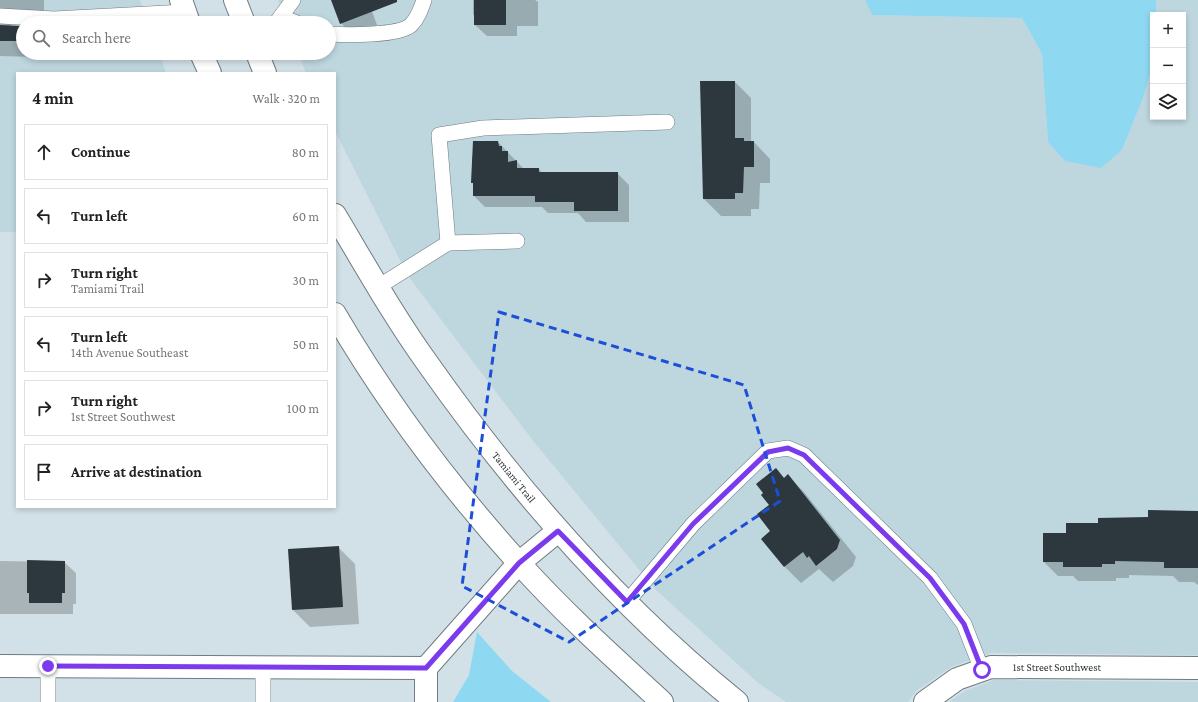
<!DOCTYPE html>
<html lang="en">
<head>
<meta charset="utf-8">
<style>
  :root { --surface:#fff; --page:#f6f6f6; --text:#222; --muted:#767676; --line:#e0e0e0 }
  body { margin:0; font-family:"Crimson Pro",serif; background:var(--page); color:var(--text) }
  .controls { position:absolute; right:12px; top:12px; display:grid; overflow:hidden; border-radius:0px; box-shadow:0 2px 6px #0003 }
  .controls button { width:36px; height:36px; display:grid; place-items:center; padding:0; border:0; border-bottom:1px solid var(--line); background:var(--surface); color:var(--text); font:20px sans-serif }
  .stop { position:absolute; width:12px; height:12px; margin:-9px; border:3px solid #7c3aed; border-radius:50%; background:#fff }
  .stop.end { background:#7c3aed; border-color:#fff; box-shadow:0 1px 4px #0008 }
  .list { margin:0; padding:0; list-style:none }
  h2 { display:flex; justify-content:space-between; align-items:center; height:52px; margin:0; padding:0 16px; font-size:17px }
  h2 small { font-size:13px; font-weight:400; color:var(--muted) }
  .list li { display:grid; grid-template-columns:26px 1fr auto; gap:12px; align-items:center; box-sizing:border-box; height:56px; margin:0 8px 8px; padding:0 8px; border:1px solid var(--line); border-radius:0px }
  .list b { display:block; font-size:15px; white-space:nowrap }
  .list p { margin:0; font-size:13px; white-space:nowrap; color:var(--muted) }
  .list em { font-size:13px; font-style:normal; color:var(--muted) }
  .icon { flex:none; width:22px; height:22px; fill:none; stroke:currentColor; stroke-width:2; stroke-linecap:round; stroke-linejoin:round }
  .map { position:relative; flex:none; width:1198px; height:702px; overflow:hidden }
  .search { position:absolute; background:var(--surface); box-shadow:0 2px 6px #0003; left:16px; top:16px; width:320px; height:44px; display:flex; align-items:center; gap:10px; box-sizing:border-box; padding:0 14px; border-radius:22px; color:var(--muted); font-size:15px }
  .panel { position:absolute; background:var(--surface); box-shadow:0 2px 6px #0003; left:16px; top:72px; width:320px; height:436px; border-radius:0px }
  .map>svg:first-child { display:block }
</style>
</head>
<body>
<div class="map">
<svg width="1198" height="702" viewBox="0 0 1198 702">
  <rect width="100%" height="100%" fill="#d2e1e7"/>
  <!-- built -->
  <g fill="#bed6de">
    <path d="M0,0H140L148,23H23V53H159L166,73H17V232H0Z"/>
    <path d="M278,0H865L872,15L1022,18L1042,54L1048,142L1122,150L1143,98L1153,64V117H1183V15H1156V0H1198V655L991,653L951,667L916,691L908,702H786L757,682L655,589L534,442L408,276L335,131V73H306L298,53H329V23H287Z"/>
    <path d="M994,680L1198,682V702H949L965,691Z"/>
  </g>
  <!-- green -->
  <g fill="#8fd8f2">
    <path d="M865,0H1156V15H1153V64L1143,98L1122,150L1101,168L1065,161L1048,142L1042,54L1022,18L872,15Z"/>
    <path d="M477,632L512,671L551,702H453L469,675Z"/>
  </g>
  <!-- shadow -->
  <g fill="#0003">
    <path d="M0,0H44V11L12,23L10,26L23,29V53H37V57L0,56Z"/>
    <path d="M332,0H368L377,25L352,34L341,23Z"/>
    <path d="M473,0H535L538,2V26H517V36H487L475,25V17L473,14Z"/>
    <path d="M701,82H735L751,98V142H754L770,159V183H760L759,209H751V216H721L704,199Z"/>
    <path d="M498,142L524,169H539L542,173H617L629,185V222H586L578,213H548L542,207H485L474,196L472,156Z"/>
    <path d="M776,470L784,478L788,476L804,492L856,557L853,566L833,582L819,569L801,583L785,567L763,539L772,532L770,505Z"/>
    <path d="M1198,512V585L1194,582H1179L1173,576L1129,575V578H1116V581H1078L1073,576H1058L1044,562V534L1067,533L1099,524Z"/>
    <path d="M338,547L355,564L359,624L310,627L293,610L289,550Z"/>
    <path d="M0,561L64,562L76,573V604H73V614H0Z"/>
  </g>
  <!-- building -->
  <g fill="#2c383d">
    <path d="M331,0H397V2L340,24Z"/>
    <rect x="474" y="0" width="32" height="25"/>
    <path d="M0,25L22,26V41H0Z"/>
    <path d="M700,81H735V138H744V141H754V167H744L743,193H735V199H703Z"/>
    <path d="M473,141H498L499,146H502V151H508V162L517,160V168H539V172H618V211H574V202H535V196H473V183H471Z"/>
    <path d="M776,468L784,478L788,474L840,540L837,549L816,566L809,556L807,558L803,552L784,567L761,539L770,531L757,514L769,505L761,495L763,493L756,484Z"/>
    <path d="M1148,510L1198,511V568H1164V562L1115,561V564H1102V567H1063V562H1043V533H1066V523H1098V518L1148,517Z"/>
    <path d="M339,546L343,607L292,610L288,549Z"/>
    <path d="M27,560L65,561V593H62V603H29V593H27Z"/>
  </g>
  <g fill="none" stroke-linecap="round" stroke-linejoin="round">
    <!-- service casing -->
    <g stroke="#6e7c81" stroke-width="16">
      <g id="service">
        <path d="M0,16L54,19L185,12"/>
        <path d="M281,17L297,23"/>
        <path d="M276,23L293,0"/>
        <path d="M329,34C346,35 399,36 411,25C418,18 421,9 424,0"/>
        <path d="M448,243L517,241"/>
        <path d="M378,287L448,243L439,135L483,128L667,122"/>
        <path d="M627,602L693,524L768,451L788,448L804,455L930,578L964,624L982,670"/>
        <path d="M48,666V702"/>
        <path d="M263,667V702"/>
      </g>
    </g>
    <!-- minor casing -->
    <g stroke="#6e7c81" stroke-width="24">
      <path id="minor" d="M925,702L957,679L991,667L1198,668"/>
    </g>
    <!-- tertiary casing -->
    <g stroke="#6e7c81" stroke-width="24">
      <g id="tertiary">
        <path d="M0,666L426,668"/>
        <path d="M426,702V668L519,563L558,531"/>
      </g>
    </g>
    <!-- primary casing -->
    <g stroke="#6e7c81" stroke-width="24">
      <g id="primary">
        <path d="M181,0L189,23"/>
        <path d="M235,0L244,23"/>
        <path d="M201,53L210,73"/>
        <path d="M257,53L265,73"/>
        <path d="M335,215C365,265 394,317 428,364C516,489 618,606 737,702"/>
        <path d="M335,314C387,403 450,487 519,563C563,612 613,657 662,702"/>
      </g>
    </g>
    <!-- service -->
    <use href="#service" stroke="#fff" stroke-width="15"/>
    <!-- minor -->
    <use href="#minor" stroke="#fff" stroke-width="22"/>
    <!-- tertiary -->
    <use href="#tertiary" stroke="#fff" stroke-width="22"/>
    <!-- primary -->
    <use href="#primary" stroke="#fff" stroke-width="22"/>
  </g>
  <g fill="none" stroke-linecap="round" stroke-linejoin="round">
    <!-- route -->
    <path stroke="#7c3aed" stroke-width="5" d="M48,666L426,668L519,563L558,531L627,602L693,524L768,452L788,448L804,455L930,578L964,624L982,670"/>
  </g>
  <!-- marked area -->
  <path fill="none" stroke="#1d4ed8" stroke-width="3" stroke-dasharray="8 5" stroke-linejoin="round" d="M499,312L744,385L780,501L569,642L462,586Z"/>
  <g text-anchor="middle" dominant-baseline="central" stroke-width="4" stroke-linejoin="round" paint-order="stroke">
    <!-- street labels -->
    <g font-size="11" fill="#2d3335" stroke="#fff">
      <text transform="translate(514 477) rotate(51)">Tamiami Trail</text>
      <text x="1057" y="667">1st Street Southwest</text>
    </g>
  </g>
</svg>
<div class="controls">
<button>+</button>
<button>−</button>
<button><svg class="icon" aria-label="layers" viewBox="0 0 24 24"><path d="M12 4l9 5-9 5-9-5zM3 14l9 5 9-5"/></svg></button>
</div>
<div class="stop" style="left:982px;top:670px"></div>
<div class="stop end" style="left:48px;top:666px"></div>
<div class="search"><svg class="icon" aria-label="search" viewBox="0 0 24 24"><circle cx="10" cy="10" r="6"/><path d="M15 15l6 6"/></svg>Search here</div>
<section class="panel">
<h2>4 min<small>Walk · 320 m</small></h2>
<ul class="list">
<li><svg class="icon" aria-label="ahead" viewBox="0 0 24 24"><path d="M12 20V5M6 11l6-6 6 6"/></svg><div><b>Continue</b></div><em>80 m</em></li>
<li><svg class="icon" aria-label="left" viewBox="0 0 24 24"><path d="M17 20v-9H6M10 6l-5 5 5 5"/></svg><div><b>Turn left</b></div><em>60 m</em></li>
<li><svg class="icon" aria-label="right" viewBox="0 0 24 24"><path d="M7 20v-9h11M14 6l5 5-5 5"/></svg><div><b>Turn right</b><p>Tamiami Trail</p></div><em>30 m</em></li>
<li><svg class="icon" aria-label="left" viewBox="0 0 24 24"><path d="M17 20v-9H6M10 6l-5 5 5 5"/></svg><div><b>Turn left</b><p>14th Avenue Southeast</p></div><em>50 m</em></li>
<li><svg class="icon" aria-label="right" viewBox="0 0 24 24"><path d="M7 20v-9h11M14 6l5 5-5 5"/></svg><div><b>Turn right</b><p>1st Street Southwest</p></div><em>100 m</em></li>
<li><svg class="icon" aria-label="arrive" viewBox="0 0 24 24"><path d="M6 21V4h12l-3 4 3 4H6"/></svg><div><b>Arrive at destination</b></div></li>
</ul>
</section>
</div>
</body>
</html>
